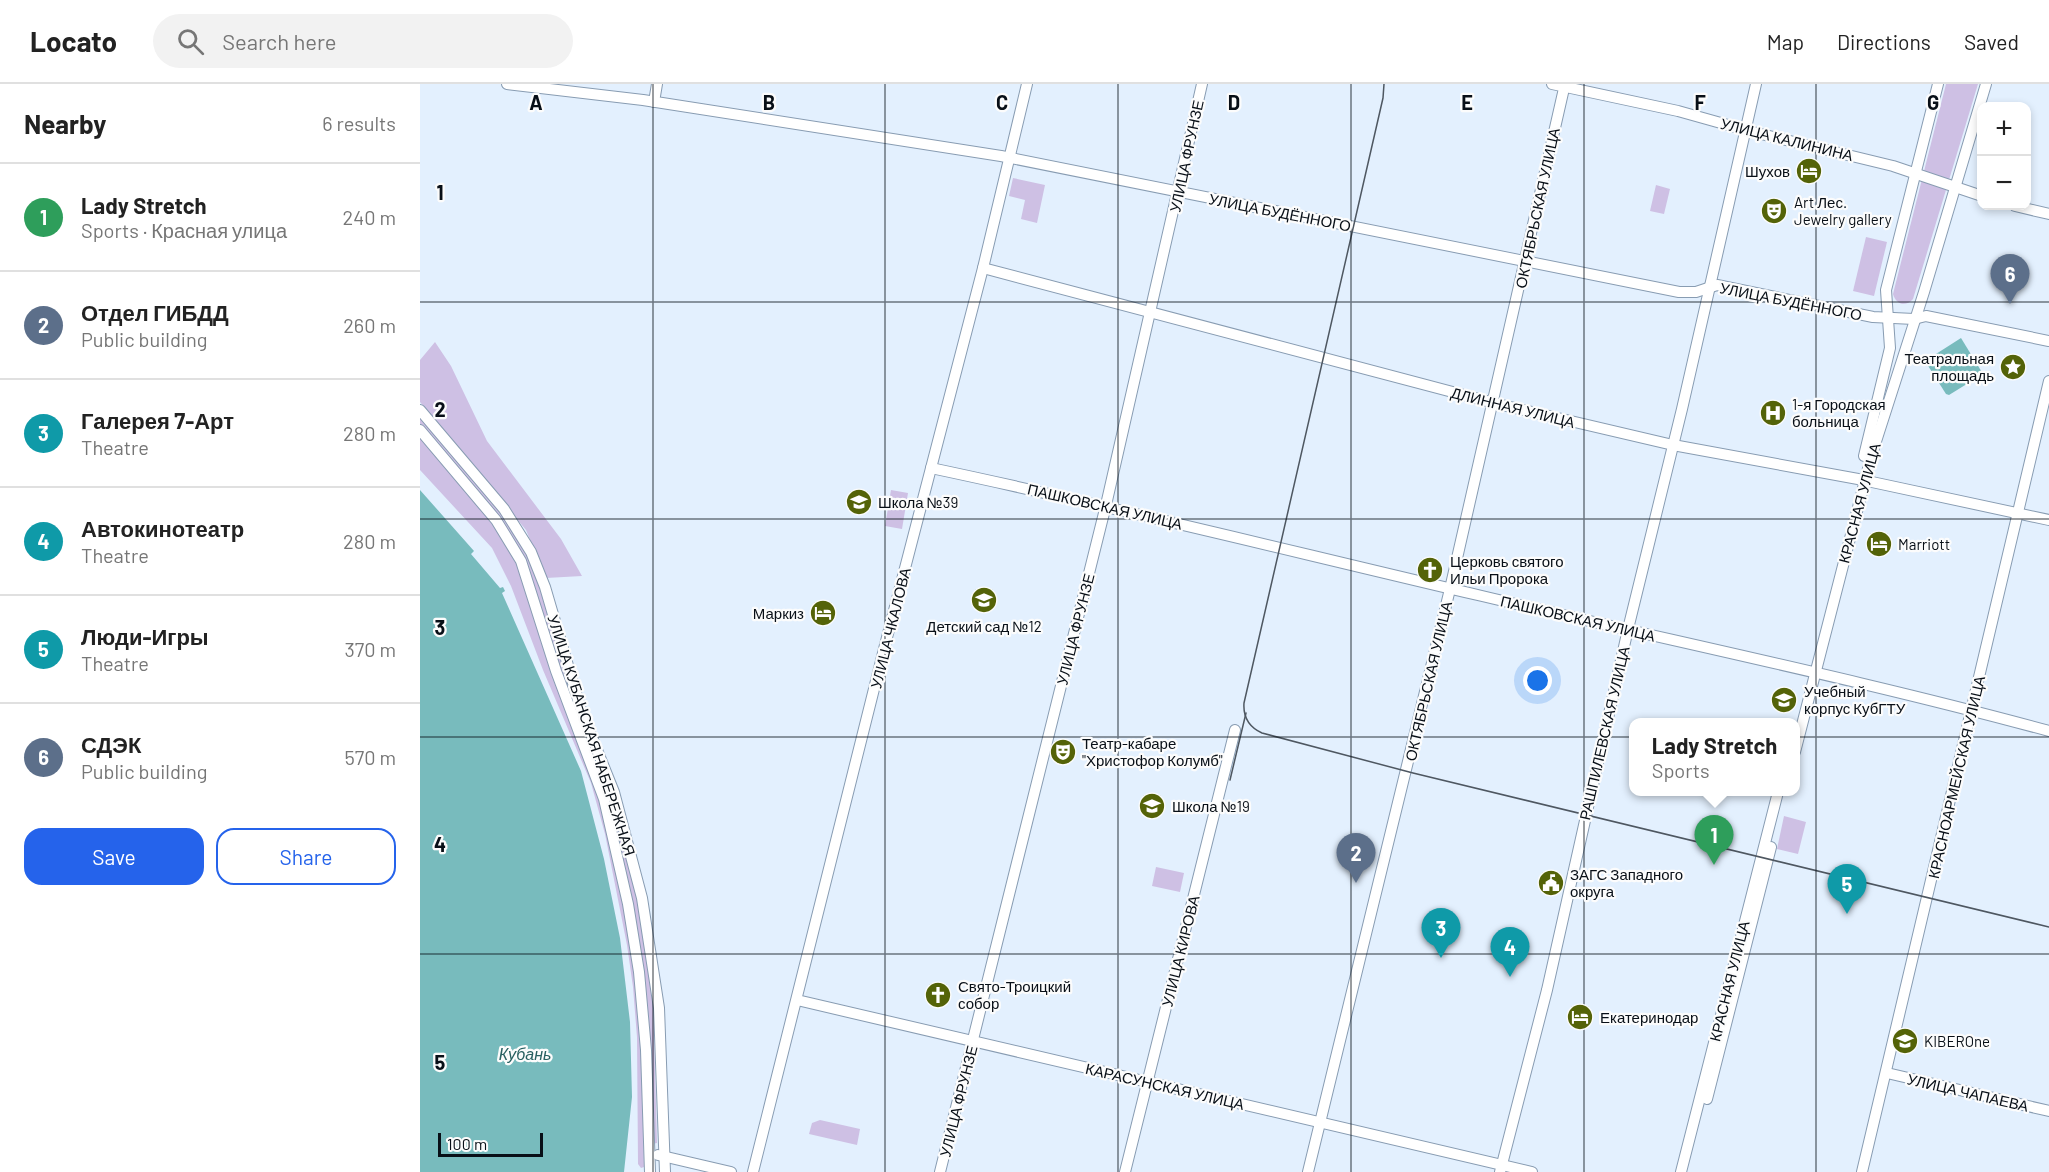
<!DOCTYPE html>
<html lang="en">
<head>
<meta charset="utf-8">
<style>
  :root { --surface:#fff; --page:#f2f2f2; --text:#222; --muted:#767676; --line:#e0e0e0; --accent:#2563eb }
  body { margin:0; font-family:Barlow,sans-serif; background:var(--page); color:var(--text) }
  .controls { position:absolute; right:18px; top:18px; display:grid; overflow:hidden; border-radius:12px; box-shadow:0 3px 9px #0003 }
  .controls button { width:54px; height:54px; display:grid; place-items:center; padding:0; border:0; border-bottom:2px solid var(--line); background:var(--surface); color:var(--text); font:30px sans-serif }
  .scale { position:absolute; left:18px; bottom:15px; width:105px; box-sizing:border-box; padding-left:6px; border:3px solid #080f17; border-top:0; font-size:16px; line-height:21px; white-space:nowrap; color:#080f17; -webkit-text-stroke:4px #fcfcfc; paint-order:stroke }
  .you { position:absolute; left:1118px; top:597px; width:21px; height:21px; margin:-15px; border:4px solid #fff; border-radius:50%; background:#1a73e8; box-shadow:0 0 0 9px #1a73e833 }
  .badge { display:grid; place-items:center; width:39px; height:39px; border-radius:50%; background:var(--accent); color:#fff; font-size:20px; font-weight:700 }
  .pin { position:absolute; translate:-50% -50px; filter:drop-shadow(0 2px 3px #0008) }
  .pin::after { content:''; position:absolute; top:32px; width:21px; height:18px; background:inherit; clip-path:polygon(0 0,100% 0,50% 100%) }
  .popup { position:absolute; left:1209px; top:634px; width:171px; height:78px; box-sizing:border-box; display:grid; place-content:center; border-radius:12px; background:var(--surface); filter:drop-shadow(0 2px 4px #0005); font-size:20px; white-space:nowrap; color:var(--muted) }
  .popup b { font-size:22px; color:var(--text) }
  .popup::after { content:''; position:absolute; left:50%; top:100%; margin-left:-12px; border:12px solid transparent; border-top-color:var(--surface) }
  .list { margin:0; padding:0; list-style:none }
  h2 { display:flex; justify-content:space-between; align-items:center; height:78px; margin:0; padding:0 24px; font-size:26px }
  h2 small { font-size:20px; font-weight:400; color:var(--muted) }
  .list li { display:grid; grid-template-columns:39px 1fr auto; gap:18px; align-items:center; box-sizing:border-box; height:108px; padding:0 24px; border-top:2px solid var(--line) }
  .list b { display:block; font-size:22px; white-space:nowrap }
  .list p { margin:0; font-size:20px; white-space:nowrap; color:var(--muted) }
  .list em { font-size:20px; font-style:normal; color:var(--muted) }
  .actions { display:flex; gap:12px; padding:18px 24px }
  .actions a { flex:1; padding:14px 0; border:2px solid var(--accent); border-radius:18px; text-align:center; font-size:21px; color:var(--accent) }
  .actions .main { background:var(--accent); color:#fff }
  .icon { flex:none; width:33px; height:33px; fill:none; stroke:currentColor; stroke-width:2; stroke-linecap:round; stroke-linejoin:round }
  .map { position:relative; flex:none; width:1629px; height:1088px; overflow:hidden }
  header { display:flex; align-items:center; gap:36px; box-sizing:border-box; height:84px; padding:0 30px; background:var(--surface); border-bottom:2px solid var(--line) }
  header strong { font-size:28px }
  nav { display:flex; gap:33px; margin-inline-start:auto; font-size:21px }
  .search { width:420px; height:54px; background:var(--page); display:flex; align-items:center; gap:15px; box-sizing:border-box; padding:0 21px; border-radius:33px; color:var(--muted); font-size:22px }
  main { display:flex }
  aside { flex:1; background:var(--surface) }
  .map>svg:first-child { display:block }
</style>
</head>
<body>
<header>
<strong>Locato</strong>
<div class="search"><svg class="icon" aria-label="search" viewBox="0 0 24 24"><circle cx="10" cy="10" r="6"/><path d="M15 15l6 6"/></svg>Search here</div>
<nav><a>Map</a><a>Directions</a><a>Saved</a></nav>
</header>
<main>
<aside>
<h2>Nearby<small>6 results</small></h2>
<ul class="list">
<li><span class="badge" style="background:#2e9e5b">1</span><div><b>Lady Stretch</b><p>Sports · Красная улица</p></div><em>240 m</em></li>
<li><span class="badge" style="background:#5c6f8a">2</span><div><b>Отдел ГИБДД</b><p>Public building</p></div><em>260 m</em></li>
<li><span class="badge" style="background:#0f9aa8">3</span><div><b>Галерея 7-Арт</b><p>Theatre</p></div><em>280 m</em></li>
<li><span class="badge" style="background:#0f9aa8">4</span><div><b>Автокинотеатр</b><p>Theatre</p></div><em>280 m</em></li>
<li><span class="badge" style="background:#0f9aa8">5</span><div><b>Люди-Игры</b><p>Theatre</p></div><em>370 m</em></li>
<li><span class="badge" style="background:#5c6f8a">6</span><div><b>СДЭК</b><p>Public building</p></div><em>570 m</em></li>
</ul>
<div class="actions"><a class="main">Save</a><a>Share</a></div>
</aside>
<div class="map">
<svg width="1629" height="1088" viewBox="0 0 1629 1088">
  <rect width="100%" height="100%" fill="#e3f0fe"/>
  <!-- green -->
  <g fill="#cec0e4">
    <path d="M1526,0H1558L1493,215C1486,223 1476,221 1473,210Z"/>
    <path d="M593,94L625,101L617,139L601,135L605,116L589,112Z"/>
    <path d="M1236,101L1250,105L1244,130L1230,127Z"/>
    <path d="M1446,153L1467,158L1454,212L1433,207Z"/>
    <path d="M15,258L31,282L67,357L141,455L162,492L126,494L106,446L0,318V276Z"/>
    <path d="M0,332L92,443L114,484L191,713L213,789L233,913L237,1059L232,1060L218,855L157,637L108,485L28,372L0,341Z"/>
    <path d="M0,352L77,445L97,479L179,713L212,861L222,963L224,1083L221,1084L218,1080L217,953L213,903L207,861L185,750L171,699L123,586L91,502L72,464L0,386Z"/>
    <path d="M471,406L488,409L482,445L465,442Z"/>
    <path d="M1364,732L1386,738L1378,770L1357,765Z"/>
    <path d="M736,783L764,789L760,808L732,802Z"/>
    <path d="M400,1036L440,1045L437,1061L389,1050L392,1039Z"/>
  </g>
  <!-- water -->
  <g fill="#78bbbd">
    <path d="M1541,254L1563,290L1529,311L1526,310L1505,277Z"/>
    <path d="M0,406L54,467L51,470L80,504L83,503L85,507L82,509L161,687L184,775L200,854L210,938L212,1013L204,1088H0Z"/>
  </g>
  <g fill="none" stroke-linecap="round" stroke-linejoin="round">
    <!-- secondary casing -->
    <g stroke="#889cb2" stroke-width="12">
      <g id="secondary">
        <path d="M87,0L223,16L581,72L1259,208H1276L1297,201L1453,233L1494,235L1506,232L1629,257"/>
        <path d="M1132,0L1258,27L1333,48L1473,82L1562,112"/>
        <path d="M234,18L237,0"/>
        <path d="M1595,122L1629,130"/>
        <path d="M563,184L1078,320L1253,361L1438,395L1629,436"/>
        <path d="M0,326L84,425L111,468L125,503L161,626L194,708L222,814L239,924L245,1088"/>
        <path d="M0,346L76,436L101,477L136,587L184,715L208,820L219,888L226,966L230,1088"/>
        <path d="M1444,372L1470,264L1466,206L1518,0"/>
        <path d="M511,384C696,423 878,469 1062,512C1251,557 1442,596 1629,647"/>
        <path d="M1375,668L1451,373L1504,208L1566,0"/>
        <path d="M377,916L1112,1088"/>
        <path d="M1467,989L1629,1027"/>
        <path d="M1287,1015L1351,763"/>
        <path d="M238,1071L311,1088"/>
        <path d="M333,1088L464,565L563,184L607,0"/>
        <path d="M520,1088L686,421L782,0"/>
        <path d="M705,1088L815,646"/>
        <path d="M888,1088L1030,505L1145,0"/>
        <path d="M1080,1088L1127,906L1208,545L1262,325L1336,0"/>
        <path d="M1261,1088L1358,708"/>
        <path d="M1442,1088L1629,297"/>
      </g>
    </g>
    <!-- secondary -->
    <use href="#secondary" stroke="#fff" stroke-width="10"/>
    <!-- tram -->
    <g stroke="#4e5761" stroke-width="1.5">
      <path d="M964,0L963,14L824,619C823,633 829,643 842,649L993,689L1629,843"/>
      <path d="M810,696L826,629"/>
    </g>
  </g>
  <!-- grid -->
  <path fill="none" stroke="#080f17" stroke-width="1.5" stroke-opacity="0.55" d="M233,0V1088M465,0V1088M698,0V1088M931,0V1088M1164,0V1088M1396,0V1088M0,218H1629M0,435H1629M0,653H1629M0,870H1629"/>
  <!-- icons -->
  <defs>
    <g id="hotel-disc" transform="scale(1.35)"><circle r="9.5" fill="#546308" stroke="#fcfcfc"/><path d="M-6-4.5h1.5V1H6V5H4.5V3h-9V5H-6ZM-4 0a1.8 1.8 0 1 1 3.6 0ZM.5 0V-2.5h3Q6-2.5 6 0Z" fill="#fff"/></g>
    <g id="theatre-disc" transform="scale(1.35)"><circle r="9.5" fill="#546308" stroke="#fcfcfc"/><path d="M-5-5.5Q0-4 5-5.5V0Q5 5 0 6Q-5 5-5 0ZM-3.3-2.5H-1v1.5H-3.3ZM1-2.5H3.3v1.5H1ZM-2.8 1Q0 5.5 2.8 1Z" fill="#fff"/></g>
    <g id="sight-disc" transform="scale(1.35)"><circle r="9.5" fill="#546308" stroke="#fcfcfc"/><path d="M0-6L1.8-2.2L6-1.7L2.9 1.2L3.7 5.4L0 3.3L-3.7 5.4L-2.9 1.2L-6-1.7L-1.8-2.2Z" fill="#fff"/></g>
    <g id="hospital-disc" transform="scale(1.35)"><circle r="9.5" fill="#546308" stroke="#fcfcfc"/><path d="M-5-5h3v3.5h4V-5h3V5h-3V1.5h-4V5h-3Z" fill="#fff"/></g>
    <g id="school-disc" transform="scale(1.35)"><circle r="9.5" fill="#546308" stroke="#fcfcfc"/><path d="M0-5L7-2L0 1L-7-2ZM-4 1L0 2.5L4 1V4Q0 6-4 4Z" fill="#fff"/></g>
    <g id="church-disc" transform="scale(1.35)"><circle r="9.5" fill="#546308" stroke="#fcfcfc"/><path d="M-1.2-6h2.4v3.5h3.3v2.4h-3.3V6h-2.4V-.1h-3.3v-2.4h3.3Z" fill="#fff"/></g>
    <g id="university-disc" transform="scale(1.35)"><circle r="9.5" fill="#546308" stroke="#fcfcfc"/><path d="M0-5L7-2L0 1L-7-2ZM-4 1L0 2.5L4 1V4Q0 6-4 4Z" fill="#fff"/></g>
    <g id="civic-disc" transform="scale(1.35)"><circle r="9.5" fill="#546308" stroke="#fcfcfc"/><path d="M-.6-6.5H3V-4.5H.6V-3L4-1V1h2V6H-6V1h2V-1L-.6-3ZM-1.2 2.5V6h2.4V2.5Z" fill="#fff"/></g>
  </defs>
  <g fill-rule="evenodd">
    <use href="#hotel-disc" x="1389" y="87"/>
    <use href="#theatre-disc" x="1354" y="127"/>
    <use href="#sight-disc" x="1593" y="283"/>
    <use href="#hospital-disc" x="1353" y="329"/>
    <use href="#school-disc" x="439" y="418"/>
    <use href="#hotel-disc" x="1459" y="460"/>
    <use href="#church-disc" x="1010" y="486"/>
    <use href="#school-disc" x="564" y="516"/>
    <use href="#hotel-disc" x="403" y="529"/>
    <use href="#university-disc" x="1364" y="616"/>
    <use href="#theatre-disc" x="643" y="668"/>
    <use href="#school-disc" x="732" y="722"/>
    <use href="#civic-disc" x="1131" y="799"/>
    <use href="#church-disc" x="518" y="911"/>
    <use href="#hotel-disc" x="1160" y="933"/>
    <use href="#school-disc" x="1485" y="957"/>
  </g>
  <g text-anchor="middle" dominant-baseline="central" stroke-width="4.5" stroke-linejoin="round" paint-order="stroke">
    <!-- street labels -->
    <g font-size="15" fill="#080f17" stroke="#fcfcfc">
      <text transform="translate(1367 55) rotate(14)">УЛИЦА КАЛИНИНА</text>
      <text transform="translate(766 72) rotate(-78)">УЛИЦА ФРУНЗЕ</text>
      <text transform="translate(1117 124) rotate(-78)">ОКТЯБРЬСКАЯ УЛИЦА</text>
      <text transform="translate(860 128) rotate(11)">УЛИЦА БУДЁННОГО</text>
      <text transform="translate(1371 217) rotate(11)">УЛИЦА БУДЁННОГО</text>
      <text transform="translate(1093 323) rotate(14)">ДЛИННАЯ УЛИЦА</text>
      <text transform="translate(1439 419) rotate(-75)">КРАСНАЯ УЛИЦА</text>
      <text transform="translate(685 422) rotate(13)">ПАШКОВСКАЯ УЛИЦА</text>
      <text transform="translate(1158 534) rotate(13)">ПАШКОВСКАЯ УЛИЦА</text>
      <text transform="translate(470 544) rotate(-76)">УЛИЦА ЧКАЛОВА</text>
      <text transform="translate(655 545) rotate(-76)">УЛИЦА ФРУНЗЕ</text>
      <text transform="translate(1008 597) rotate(-77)">ОКТЯБРЬСКАЯ УЛИЦА</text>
      <text transform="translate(1184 649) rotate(-77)">РАШПИЛЕВСКАЯ УЛИЦА</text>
      <text transform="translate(172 651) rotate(72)">УЛИЦА КУБАНСКАЯ НАБЕРЕЖНАЯ</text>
      <text transform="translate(1536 693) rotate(-77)">КРАСНОАРМЕЙСКАЯ УЛИЦА</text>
      <text transform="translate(760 867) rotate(-76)">УЛИЦА КИРОВА</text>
      <text transform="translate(1309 897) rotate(-76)">КРАСНАЯ УЛИЦА</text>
      <text transform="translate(745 1002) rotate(13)">КАРАСУНСКАЯ УЛИЦА</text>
      <text transform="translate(1548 1008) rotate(13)">УЛИЦА ЧАПАЕВА</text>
      <text transform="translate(538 1017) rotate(-76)">УЛИЦА ФРУНЗЕ</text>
    </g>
    <!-- poi labels -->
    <g font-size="15" fill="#080f17" stroke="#fcfcfc" text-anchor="start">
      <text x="1370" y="87" text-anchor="end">Шухов</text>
      <text x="1374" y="118">Art Лес.<tspan x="1374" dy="17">Jewelry gallery</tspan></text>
      <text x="1574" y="274" text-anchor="end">Театральная<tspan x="1574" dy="17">площадь</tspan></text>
      <text x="1372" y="320">1-я Городская<tspan x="1372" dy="17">больница</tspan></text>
      <text x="458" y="418">Школа №39</text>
      <text x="1478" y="460">Marriott</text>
      <text x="1030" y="477">Церковь святого<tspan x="1030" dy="17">Ильи Пророка</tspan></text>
      <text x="384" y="529" text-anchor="end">Маркиз</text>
      <text x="564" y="542" text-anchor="middle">Детский сад №12</text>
      <text x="1384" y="607">Учебный<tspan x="1384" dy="17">корпус КубГТУ</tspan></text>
      <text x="662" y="659">Театр-кабаре<tspan x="662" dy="17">"Христофор Колумб"</tspan></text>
      <text x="752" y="722">Школа №19</text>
      <text x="1150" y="790">ЗАГС Западного<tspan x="1150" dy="17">округа</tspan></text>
      <text x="538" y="902">Свято-Троицкий<tspan x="538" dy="17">собор</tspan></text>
      <text x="1180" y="933">Екатеринодар</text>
      <text x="1504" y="957">KIBEROne</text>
    </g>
    <!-- water labels -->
    <g font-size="16" font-style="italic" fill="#286061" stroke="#fcfcfc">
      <text x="105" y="969">Кубань</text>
    </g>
  </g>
  <g font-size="20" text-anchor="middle" font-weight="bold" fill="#080f17" stroke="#fcfcfc" stroke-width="4.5" stroke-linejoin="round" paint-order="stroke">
    <text x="116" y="26">A</text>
    <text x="349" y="26">B</text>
    <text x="582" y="26">C</text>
    <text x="814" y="26">D</text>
    <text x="1047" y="26">E</text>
    <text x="1280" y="26">F</text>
    <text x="1513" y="26">G</text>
    <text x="20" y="116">1</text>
    <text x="20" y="333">2</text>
    <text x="20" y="551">3</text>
    <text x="20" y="768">4</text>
    <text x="20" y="986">5</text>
  </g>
</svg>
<div class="controls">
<button>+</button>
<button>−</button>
</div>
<div class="scale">100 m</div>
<div class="you"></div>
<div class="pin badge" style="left:1294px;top:781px;background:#2e9e5b">1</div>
<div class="popup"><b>Lady Stretch</b>Sports</div>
<div class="pin badge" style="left:936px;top:799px;background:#5c6f8a">2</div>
<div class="pin badge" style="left:1021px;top:874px;background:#0f9aa8">3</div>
<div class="pin badge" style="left:1090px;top:893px;background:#0f9aa8">4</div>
<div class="pin badge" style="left:1427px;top:830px;background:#0f9aa8">5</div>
<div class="pin badge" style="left:1590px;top:220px;background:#5c6f8a">6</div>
</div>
</main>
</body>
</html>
